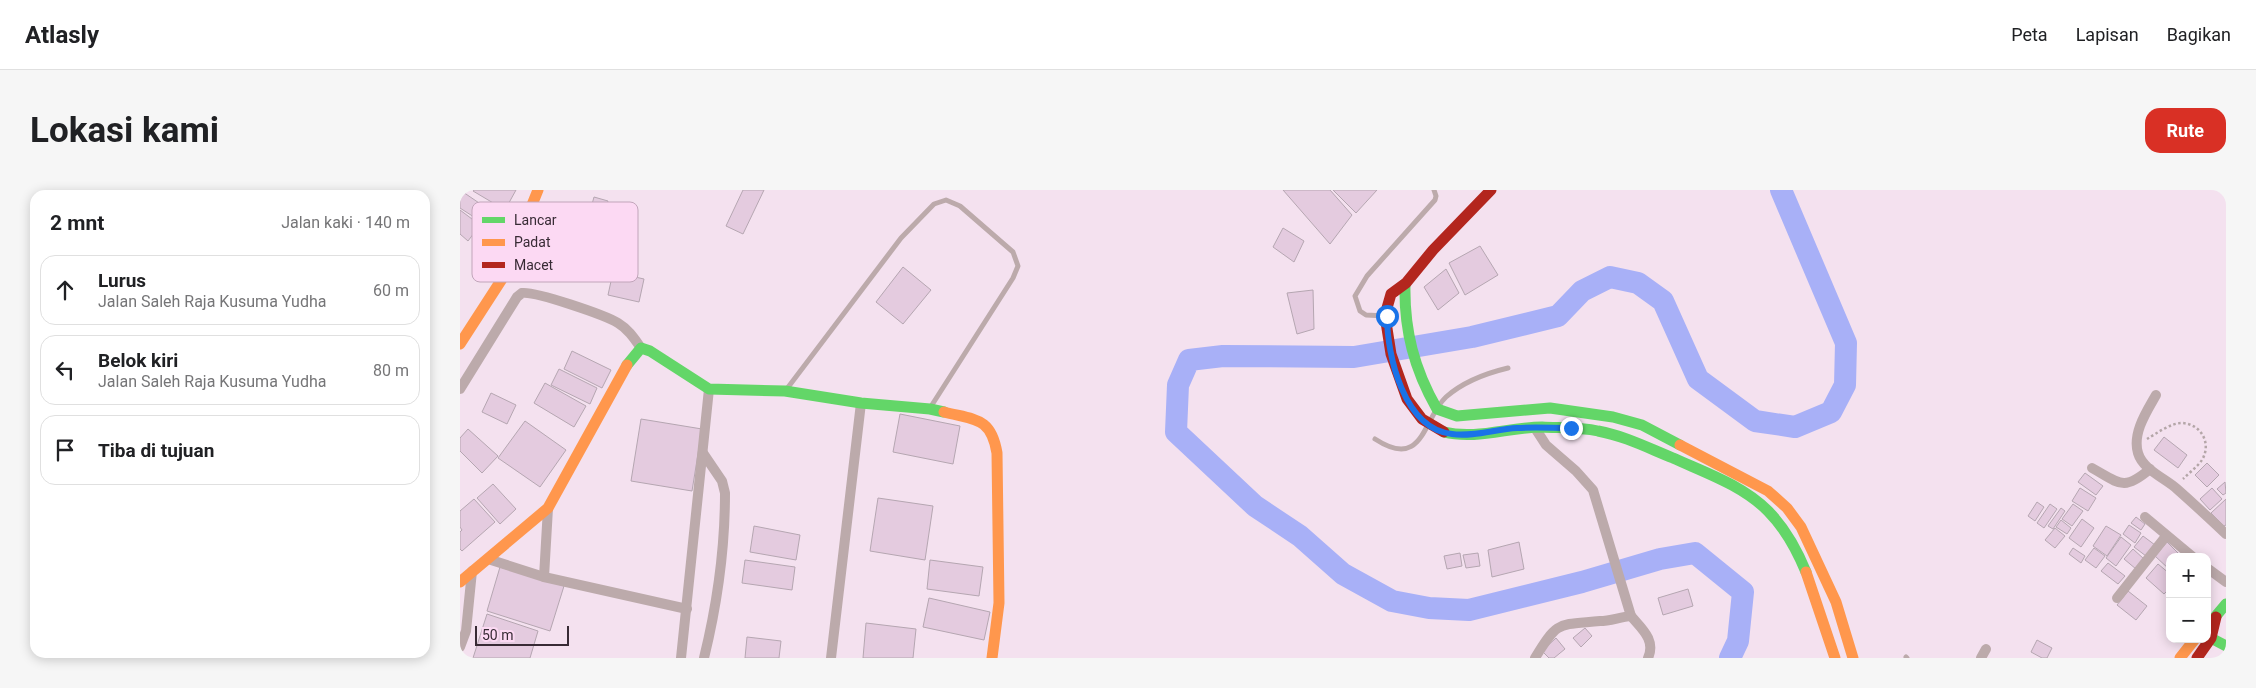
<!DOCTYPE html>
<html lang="id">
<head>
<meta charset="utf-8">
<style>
  :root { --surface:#fff; --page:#f6f6f6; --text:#202124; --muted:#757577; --line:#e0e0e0; --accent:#d93025 }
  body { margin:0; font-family:Roboto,sans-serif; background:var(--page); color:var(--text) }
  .controls { position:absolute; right:15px; bottom:15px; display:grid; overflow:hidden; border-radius:10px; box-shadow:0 2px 12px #0003 }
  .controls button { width:45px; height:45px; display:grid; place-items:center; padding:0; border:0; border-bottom:1px solid var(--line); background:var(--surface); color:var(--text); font:25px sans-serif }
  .scale { position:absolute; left:15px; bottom:12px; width:94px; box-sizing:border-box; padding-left:5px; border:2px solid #382b35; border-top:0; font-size:14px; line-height:18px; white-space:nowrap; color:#382b35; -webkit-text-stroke:4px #fcd9f3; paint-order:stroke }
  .stop { position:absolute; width:15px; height:15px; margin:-11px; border:4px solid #1a73e8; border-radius:50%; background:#fff }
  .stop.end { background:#1a73e8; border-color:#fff; box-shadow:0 1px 5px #0008 }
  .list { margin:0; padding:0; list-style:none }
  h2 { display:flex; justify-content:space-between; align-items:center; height:65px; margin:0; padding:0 20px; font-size:21px }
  h2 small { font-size:16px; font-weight:400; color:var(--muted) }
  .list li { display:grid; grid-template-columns:32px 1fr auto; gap:15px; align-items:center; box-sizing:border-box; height:70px; margin:0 10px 10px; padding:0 10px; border:1px solid var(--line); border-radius:15px }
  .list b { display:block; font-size:19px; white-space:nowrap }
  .list p { margin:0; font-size:16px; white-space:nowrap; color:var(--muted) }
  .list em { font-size:16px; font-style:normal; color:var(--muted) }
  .icon { flex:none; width:28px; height:28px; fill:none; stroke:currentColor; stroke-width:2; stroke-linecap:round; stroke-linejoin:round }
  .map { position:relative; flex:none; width:1766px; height:468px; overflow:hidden; border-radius:15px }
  header { display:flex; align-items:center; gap:30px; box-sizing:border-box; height:70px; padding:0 25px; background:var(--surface); border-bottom:1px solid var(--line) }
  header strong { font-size:24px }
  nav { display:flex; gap:28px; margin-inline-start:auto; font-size:18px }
  .intro { display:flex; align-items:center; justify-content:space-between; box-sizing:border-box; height:120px; padding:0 30px }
  h1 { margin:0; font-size:35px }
  .button { padding:12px 22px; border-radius:15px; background:var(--accent); color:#fff; font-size:18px; font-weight:700 }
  main { display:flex; gap:30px; padding:0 30px }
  aside { flex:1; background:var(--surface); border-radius:15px; box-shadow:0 2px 12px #0003 }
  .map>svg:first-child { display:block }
</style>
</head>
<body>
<header>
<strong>Atlasly</strong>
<nav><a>Peta</a><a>Lapisan</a><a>Bagikan</a></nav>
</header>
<div class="intro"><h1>Lokasi kami</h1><a class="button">Rute</a></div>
<main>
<aside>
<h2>2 mnt<small>Jalan kaki · 140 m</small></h2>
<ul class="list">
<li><svg class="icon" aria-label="ahead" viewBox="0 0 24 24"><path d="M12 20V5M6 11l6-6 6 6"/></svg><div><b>Lurus</b><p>Jalan Saleh Raja Kusuma Yudha</p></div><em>60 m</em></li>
<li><svg class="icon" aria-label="left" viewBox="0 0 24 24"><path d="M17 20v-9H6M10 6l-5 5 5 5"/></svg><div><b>Belok kiri</b><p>Jalan Saleh Raja Kusuma Yudha</p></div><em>80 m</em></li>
<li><svg class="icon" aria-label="arrive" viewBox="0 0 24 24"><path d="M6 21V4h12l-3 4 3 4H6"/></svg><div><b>Tiba di tujuan</b></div></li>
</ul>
</aside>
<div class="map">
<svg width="1766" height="468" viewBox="0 0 1766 468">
  <rect width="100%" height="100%" fill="#f4e1ef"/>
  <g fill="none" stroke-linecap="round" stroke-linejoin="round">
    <!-- river -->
    <path stroke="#a8b0f7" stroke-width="22" d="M1270,468L1278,451L1283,402L1235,363L1200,369L1122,392L1009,420L969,418L932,411L883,384L840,346L795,316L716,242L718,195L729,170L763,166L894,167L1012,147L1098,126L1122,101L1150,87L1178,93L1203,111L1238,189L1295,231L1335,237L1371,222L1385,195L1386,153L1321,0"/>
  </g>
  <!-- building -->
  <g fill="#e4cbdf" stroke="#b5a6b1">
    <path d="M0,0L25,17L17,29L0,18Z"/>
    <path d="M14,0H56L45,20L13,1Z"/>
    <path d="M283,0H304L283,44L266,36Z"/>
    <path d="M823,0H870L892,25L870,54Z"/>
    <path d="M873,0H917L896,23Z"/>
    <path d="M134,7L148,11L140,40L126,36Z"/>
    <path d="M0,20L20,35L8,51L0,44Z"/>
    <path d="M823,38L844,51L834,72L813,57Z"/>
    <path d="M1020,56L1038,85L1005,105L989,73Z"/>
    <path d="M443,77L471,100L443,134L416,112Z"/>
    <path d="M986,79L999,103L978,120L964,97Z"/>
    <path d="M153,82L184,89L179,112L148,105Z"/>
    <path d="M853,100L854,139L837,144L827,103Z"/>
    <path d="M112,161L151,180L142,198L104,179Z"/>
    <path d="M99,179L137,198L130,214L91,195Z"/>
    <path d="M85,193L126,216L114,237L74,213Z"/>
    <path d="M31,203L56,215L47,234L22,222Z"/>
    <path d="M440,224L500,236L493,274L433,262Z"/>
    <path d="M181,229L242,239L232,301L171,291Z"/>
    <path d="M65,231L106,260L80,297L38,268Z"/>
    <path d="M8,239L38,266L22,283L0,261V248Z"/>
    <path d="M1704,247L1727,265L1718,278L1694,260Z"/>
    <path d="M1747,273L1759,285L1747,297L1735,285Z"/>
    <path d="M1625,283L1643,296L1636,305L1618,292Z"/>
    <path d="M1765,292L1766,303L1763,305L1757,299Z"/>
    <path d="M33,294L56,319L40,334L17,308Z"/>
    <path d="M1620,298L1636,308L1628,321L1612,311Z"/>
    <path d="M1752,298L1762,309L1750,320L1740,309Z"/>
    <path d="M418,308L473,316L465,370L410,361Z"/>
    <path d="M14,309L35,332L2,361L0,359V342L2,340L0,337V321Z"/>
    <path d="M1766,309V335L1764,336L1751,323Z"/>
    <path d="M1577,312L1584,317L1575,331L1568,326Z"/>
    <path d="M1590,314L1597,319L1584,338L1577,333Z"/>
    <path d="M1613,314L1623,321L1612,336L1602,329Z"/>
    <path d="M1601,318L1605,321L1593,339L1588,336Z"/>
    <path d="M1676,327L1685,334L1681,340L1671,333Z"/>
    <path d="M1622,329L1634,338L1621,357L1609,348Z"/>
    <path d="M1601,330L1611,338L1607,344L1596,337Z"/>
    <path d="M1669,335L1681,343L1675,353L1663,344Z"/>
    <path d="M294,336L340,345L336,370L290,362Z"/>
    <path d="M1646,336L1661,345L1647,366L1633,356Z"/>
    <path d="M1595,338L1605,346L1595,358L1585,350Z"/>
    <path d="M1683,346L1695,355L1686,366L1674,357Z"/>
    <path d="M1661,347L1671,355L1656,376L1646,368Z"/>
    <path d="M1059,352L1064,379L1032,387L1028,360Z"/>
    <path d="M1707,352L1722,367H1710V380L1695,366Z"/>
    <path d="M1613,358L1625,366L1621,373L1609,364Z"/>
    <path d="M1634,358L1645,366L1636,378L1625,370Z"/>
    <path d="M1673,359L1684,369L1676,379L1664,369Z"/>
    <path d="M1000,363L1002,376L987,379L984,366Z"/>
    <path d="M1018,363L1020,376L1006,378L1003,365Z"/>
    <path d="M285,370L335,377L332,400L282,393Z"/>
    <path d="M470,370L523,377L519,406L467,399Z"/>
    <path d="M1648,373L1665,386L1658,394L1641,381Z"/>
    <path d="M1698,374L1710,384V398L1704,404L1686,388Z"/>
    <path d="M40,377L104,396L90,441L27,421Z"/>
    <path d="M1228,399L1233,416L1203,425L1198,408Z"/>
    <path d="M1668,401L1687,416L1676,430L1657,415Z"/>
    <path d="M469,408L530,422L524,450L463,437Z"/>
    <path d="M27,424L78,441L70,468H13Z"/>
    <path d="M406,433L456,439L453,468H403Z"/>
    <path d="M1125,438L1132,446L1121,457L1113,448Z"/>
    <path d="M287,447L321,451L319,468H285Z"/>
    <path d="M1096,448L1105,459L1094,468H1089L1082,461Z"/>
    <path d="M1577,450L1592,458L1587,468H1582L1571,462Z"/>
  </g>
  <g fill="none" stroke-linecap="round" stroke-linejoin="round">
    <!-- path -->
    <path stroke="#b4a6a8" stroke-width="2.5" stroke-dasharray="2.5 2.5" stroke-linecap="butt" d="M1687,249C1697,243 1711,233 1722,233C1741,234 1752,253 1742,270C1737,277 1729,283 1723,289"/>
    <!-- lane -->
    <g stroke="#bcaaab" stroke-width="5">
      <path d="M926,126L906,125L900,121L895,106L907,86L975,10L976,6L974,0"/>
      <path d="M326,200L441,48L474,14L486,10L500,16L553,62L558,76L553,88L470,218"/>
      <path d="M915,249C964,281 963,228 986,207C1003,192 1027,183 1048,178"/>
      <path d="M1446,467L1447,468"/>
    </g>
    <!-- street -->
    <g stroke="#bcaaab" stroke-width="10">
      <path d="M0,199L57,107L62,103C75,101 145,125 158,133C168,139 174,148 181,158"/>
      <path d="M1696,205C1687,221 1672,243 1678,263C1683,280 1705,288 1717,299C1734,314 1750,329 1766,344"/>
      <path d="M1075,238L1086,255L1116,281L1133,300L1171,426C1160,427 1150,431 1140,431C1098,435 1098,430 1075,468"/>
      <path d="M243,263L262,291L265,303C265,357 257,415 244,468"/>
      <path d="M1632,278C1659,293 1663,302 1690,279"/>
      <path d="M1685,327L1733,367"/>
      <path d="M28,369L84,387L227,419"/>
      <path d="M1747,378L1766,392"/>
      <path d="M84,387L88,318"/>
      <path d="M1657,408L1706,346"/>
      <path d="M1171,426C1182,439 1196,450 1188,468"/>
      <path d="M0,457L6,441L12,381"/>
      <path d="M221,468L249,199"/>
      <path d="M371,468L401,213"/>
      <path d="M1521,468L1526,459"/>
    </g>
    <!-- fast -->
    <g stroke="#63d668" stroke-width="11">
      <path d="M945,94C944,140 954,179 977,219L997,226L1090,218L1153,227L1182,235L1220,255"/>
      <path d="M167,175L181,158L190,161L249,199L325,201L401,213L470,219L484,222"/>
      <path d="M984,242C1016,250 1049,237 1082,237C1100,238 1120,237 1138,241C1165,246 1188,258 1213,268C1246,283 1282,295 1308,321C1325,338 1337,360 1346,382"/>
      <path d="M1750,433L1766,414"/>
      <path d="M1747,446L1766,456"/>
    </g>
    <!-- slow -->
    <g stroke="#ff974d" stroke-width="11">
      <path d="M0,154L42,89L78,0"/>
      <path d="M484,222C515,230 531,227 537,263L539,413L532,468"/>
      <path d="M1220,255L1308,301L1327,318L1341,337L1376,412L1393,468"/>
      <path d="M1346,382L1375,468"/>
      <path d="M0,392L88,318L167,175"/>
      <path d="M1720,468L1735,449"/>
    </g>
    <!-- jam -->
    <g stroke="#b3261e" stroke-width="11">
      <path d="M984,242L962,229L947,209L931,164L926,132L927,118L931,104L946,93L973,60L1031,0"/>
      <path d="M1737,468L1751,448L1756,427"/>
    </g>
  </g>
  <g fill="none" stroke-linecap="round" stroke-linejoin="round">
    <!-- route -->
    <path stroke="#1a73e8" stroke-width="6" d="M927,126C927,166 944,239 992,244C1014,247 1036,239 1057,238C1075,237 1093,238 1111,238"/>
  </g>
  <!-- legend -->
  <rect x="12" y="12" width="166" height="80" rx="8" fill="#fcd9f3" stroke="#c1a5ba" stroke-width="1"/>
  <rect x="22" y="27" width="23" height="6" fill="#63d668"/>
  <rect x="22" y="49" width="23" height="7" fill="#ff974d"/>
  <rect x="22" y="72" width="23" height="6" fill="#b3261e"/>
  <g font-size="14" fill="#382b35">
    <text x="54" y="35">Lancar</text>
    <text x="54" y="57">Padat</text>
    <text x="54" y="80">Macet</text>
  </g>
</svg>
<div class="controls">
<button>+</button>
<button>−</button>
</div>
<div class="scale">50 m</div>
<div class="stop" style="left:927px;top:126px"></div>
<div class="stop end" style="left:1111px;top:238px"></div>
</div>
</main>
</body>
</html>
